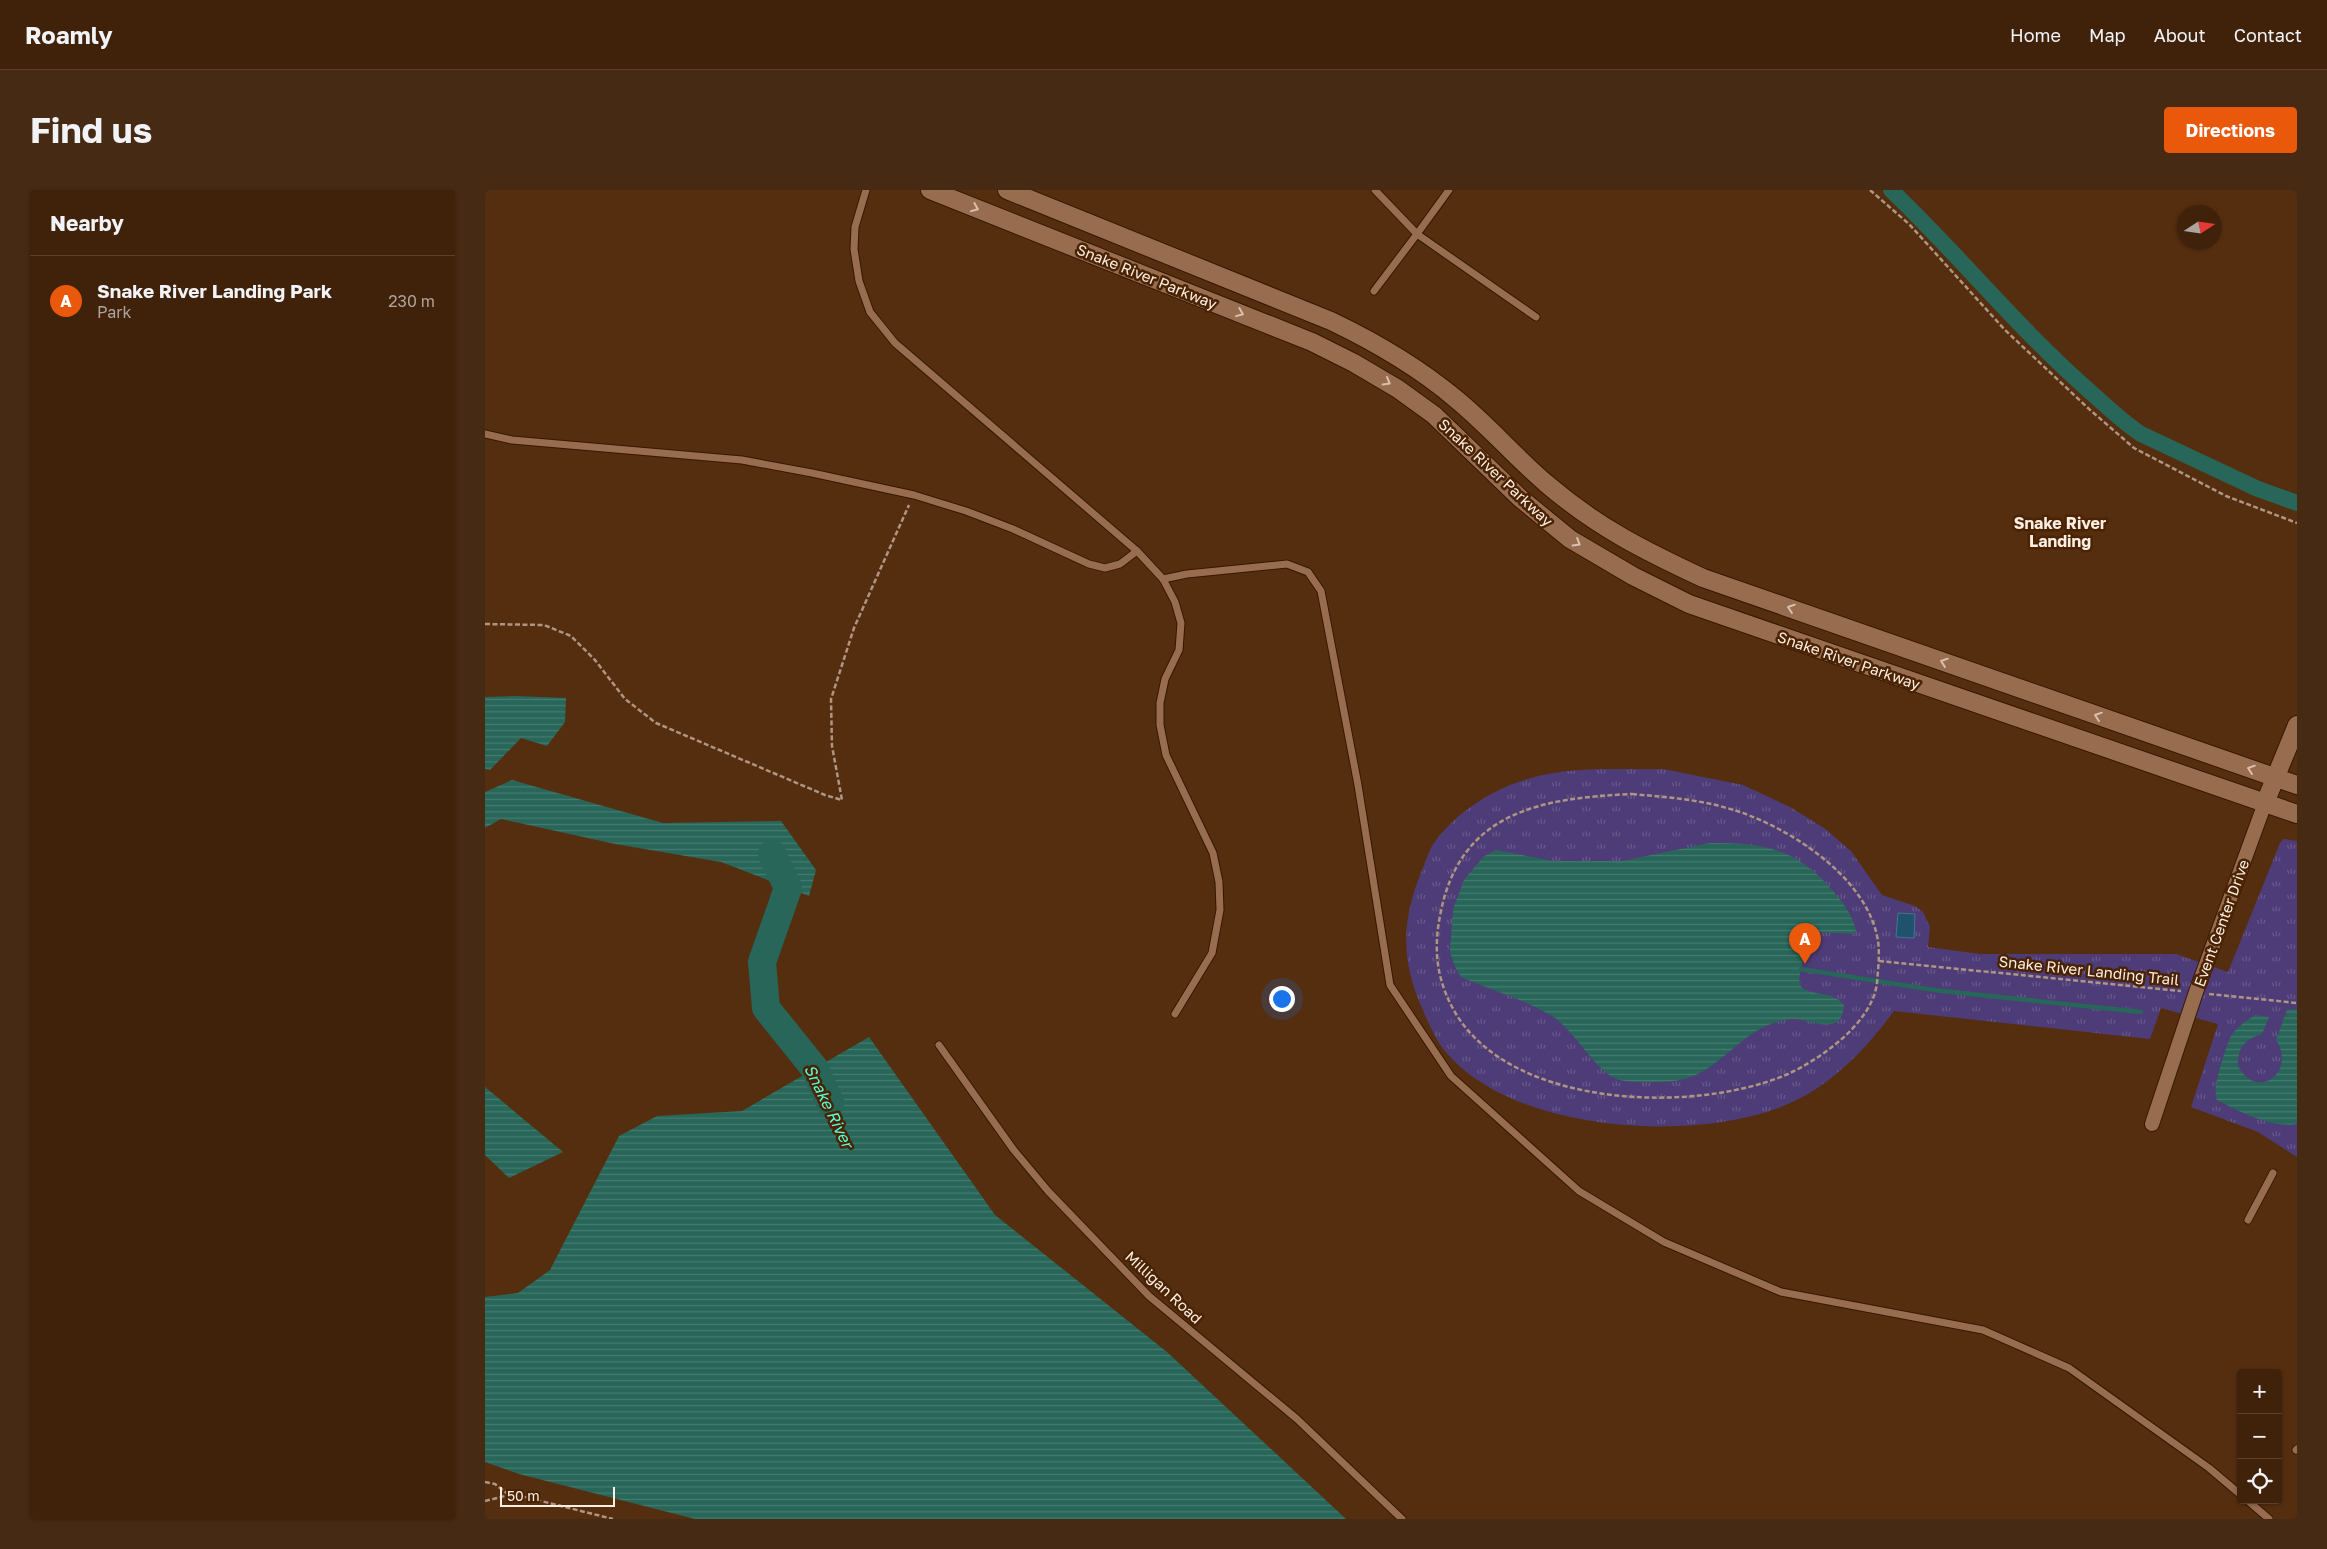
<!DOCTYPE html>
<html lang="en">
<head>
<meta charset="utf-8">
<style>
  :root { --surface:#40220b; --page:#472a14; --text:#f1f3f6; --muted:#aea49d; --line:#593f2c; --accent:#ea580c }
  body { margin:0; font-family:"Golos Text",sans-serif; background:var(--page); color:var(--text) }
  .controls { position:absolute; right:15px; bottom:15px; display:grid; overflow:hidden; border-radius:5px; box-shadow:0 1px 4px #0004 }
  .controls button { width:45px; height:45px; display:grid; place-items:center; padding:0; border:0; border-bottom:1px solid var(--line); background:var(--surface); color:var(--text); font:25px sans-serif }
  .compass { position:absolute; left:1692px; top:15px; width:45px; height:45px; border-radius:50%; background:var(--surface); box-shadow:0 1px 4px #0004; rotate:78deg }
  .scale { position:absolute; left:15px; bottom:12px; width:115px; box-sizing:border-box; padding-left:5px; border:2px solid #fdeee4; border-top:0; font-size:14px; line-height:18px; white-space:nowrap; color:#fdeee4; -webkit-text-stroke:4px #4a2303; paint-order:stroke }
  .you { position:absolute; left:796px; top:808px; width:18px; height:18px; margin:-12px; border:4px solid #fff; border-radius:50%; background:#1a73e8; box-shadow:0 0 0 8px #1a73e833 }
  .badge { display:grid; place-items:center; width:32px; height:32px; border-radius:50%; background:var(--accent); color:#fff; font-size:16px; font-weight:700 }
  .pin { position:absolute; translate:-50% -41px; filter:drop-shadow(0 1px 2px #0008) }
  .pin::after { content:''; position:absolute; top:26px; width:18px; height:15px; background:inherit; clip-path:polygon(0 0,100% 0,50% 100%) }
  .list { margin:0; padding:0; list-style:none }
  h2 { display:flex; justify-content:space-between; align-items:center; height:65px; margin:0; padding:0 20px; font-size:21px }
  h2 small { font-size:16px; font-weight:400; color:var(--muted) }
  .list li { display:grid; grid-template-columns:32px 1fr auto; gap:15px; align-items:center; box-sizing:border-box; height:90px; padding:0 20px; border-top:1px solid var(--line) }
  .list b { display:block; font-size:19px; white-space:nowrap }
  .list p { margin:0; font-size:16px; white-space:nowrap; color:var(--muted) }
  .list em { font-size:16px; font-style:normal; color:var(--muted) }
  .icon { flex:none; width:28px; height:28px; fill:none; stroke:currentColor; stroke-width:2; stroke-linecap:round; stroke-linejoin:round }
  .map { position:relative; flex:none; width:1812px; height:1329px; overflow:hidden; border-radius:5px }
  header { display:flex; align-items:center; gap:30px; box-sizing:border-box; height:70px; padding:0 25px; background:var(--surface); border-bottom:1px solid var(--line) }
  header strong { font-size:24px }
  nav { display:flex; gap:28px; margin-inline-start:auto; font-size:18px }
  .intro { display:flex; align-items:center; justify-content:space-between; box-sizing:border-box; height:120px; padding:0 30px }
  h1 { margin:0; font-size:35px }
  .button { padding:12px 22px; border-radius:5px; background:var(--accent); color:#fff; font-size:18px; font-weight:700 }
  main { display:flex; gap:30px; padding:0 30px }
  aside { flex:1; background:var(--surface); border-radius:5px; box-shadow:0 1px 4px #0004 }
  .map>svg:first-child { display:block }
</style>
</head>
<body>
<header>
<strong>Roamly</strong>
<nav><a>Home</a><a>Map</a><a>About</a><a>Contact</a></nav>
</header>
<div class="intro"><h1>Find us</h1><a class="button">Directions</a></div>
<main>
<aside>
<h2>Nearby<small></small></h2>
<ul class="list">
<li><span class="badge">A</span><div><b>Snake River Landing Park</b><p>Park</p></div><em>230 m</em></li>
</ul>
</aside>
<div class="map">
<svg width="1812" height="1329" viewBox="0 0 1812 1329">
  <defs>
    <pattern id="park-tufts" width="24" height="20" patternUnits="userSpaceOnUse" patternTransform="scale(1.25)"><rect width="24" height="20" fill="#4d3c77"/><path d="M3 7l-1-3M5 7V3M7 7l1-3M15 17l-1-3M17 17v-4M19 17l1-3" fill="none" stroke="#68588a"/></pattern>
    <pattern id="water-rules" width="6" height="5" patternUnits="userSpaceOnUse" patternTransform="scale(1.25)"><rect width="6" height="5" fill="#276658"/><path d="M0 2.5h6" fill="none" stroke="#477c70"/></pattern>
  </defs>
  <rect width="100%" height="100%" fill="#552e0f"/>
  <!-- park -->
  <path fill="url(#park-tufts)" d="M1178,579L1258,595L1305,617L1339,638L1366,661L1397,705L1430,716L1438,722L1445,737L1443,757L1495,764H1691L1743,782L1795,653L1799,649L1812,651V967L1773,942L1706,917L1733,834L1676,818L1665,849L1409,821C1381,859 1347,895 1303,914C1211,954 1027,943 960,861C950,849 943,832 937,818C915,768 917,729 937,680C941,671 944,660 949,653C971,622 1009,598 1046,588C1088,576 1135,580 1178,579Z"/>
  <!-- water -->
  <g fill="url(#water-rules)">
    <path d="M31,506L81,508L80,532L62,556L36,548L5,580L0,579V507Z"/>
    <path d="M27,590L178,633L296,631L331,680L324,706L236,672L130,654L16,629L0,638V602Z"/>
    <path d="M1225,653C1280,653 1311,658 1348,701C1357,711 1368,726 1371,740L1369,744L1332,742L1323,745L1314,789L1316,797C1329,807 1347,800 1359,815C1357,848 1326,829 1307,829C1304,829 1299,830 1296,831C1260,838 1237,877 1203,888C1190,892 1178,892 1165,892C1156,892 1144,892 1135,890C1111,884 1091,841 1067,826C1039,809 1005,800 976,787L970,777L965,762L968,719L979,690L998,667L1011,660L1068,671H1137Z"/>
    <path d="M1807,819L1812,820V934C1786,938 1755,922 1732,910C1726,901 1741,856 1746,846C1752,837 1761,831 1770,825L1784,827L1777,844C1760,849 1752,858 1753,876C1772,912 1812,882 1791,850L1802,820Z"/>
    <path d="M384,847L510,1025L682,1162L861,1329H210L34,1284L0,1272V1107L33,1103L65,1080L134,946L172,926L257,921Z"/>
    <path d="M0,897L78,962L24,988L0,965Z"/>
  </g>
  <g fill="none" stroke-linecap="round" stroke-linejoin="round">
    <!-- stream -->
    <path stroke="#276658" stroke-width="4.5" d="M1316,779L1449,800L1656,822"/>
    <!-- canal -->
    <path stroke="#276658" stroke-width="16" d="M1406,0C1473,64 1531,136 1601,198C1619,214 1636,231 1656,244L1773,299L1812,313"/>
    <!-- river -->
    <path stroke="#276658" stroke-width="28" d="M287,664L303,698L277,772L281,818L330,879L345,913"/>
  </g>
  <!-- building -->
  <path fill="#20526d" stroke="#427592" d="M1413,723L1430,724L1429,748L1411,747Z"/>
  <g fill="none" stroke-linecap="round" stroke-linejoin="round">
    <!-- service casing -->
    <g stroke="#351802" stroke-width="9">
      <g id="service">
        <path d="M381,0L370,37L369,59L374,91L385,122L410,153L652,361L678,389L690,412L696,433L694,460L680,489L675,513V535L681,565L728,663L734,692L735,720L727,763L690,824"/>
        <path d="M964,0L932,44L1051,127"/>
        <path d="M889,101L932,44L890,0"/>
        <path d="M0,244L27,250L257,270L327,283L429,305L481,321L528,339L604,374L620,378L635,374L652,361"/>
        <path d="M678,389L702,384L802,374L823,382L836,401L873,595L905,795L966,886L1094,1001L1179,1052L1296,1102L1498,1140L1584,1178L1724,1278L1756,1305"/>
        <path d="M454,855L528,959L563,1001L664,1106L812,1229L917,1329"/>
        <path d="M1763,1030L1788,983"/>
        <path d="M1811,1260L1812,1259"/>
        <path d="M1762,1310L1784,1329"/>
      </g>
    </g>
    <!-- minor casing -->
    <g stroke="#351802" stroke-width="16">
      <path id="minor" d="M1667,934L1711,802L1780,613"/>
    </g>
    <!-- tertiary casing -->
    <g stroke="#351802" stroke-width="20">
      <g id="tertiary">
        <path d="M445,0L827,152L869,173L913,199L949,225L1035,308L1085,349L1148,386L1204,414L1812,624"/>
        <path d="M522,0L846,131C892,153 933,177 971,209C1004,236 1031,268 1063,295C1112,337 1160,361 1218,388L1812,595"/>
        <path d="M1780,613L1812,535"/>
      </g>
    </g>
    <!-- path -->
    <g stroke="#af9582" stroke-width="2.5" stroke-dasharray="5 2.5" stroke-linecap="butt">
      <path d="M1385,0L1424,34L1520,140L1604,219L1649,258L1741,306L1812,333"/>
      <path d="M0,434L59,435L86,446L110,470L140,509L171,533L340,605L357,610L347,556L346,509L369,438L424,315"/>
      <path d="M1147,604C1179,607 1211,609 1242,618C1300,634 1383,686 1393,751C1395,765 1393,779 1392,793C1387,833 1337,868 1303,884C1211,924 1029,919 971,824C952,792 948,761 955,726C974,621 1057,608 1147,604Z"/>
      <path d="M1394,771L1696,801"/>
      <path d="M1724,804L1812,813"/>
      <path d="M0,1292L10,1294L24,1305"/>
      <path d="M0,1311L24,1305L36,1306L128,1329"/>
    </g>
    <!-- service -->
    <use href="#service" stroke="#986c4e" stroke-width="7"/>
    <!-- minor -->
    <use href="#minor" stroke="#986c4e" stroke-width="14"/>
    <!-- tertiary -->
    <use href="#tertiary" stroke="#986c4e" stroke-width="18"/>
  </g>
  <!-- one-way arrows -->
  <defs><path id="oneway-chevron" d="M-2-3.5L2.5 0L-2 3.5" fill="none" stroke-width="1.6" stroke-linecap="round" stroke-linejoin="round" transform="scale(1.25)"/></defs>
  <g stroke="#dac0b0">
    <use href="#oneway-chevron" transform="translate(490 18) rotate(22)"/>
    <use href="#oneway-chevron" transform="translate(755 123) rotate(22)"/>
    <use href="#oneway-chevron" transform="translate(902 192) rotate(30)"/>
    <use href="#oneway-chevron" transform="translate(1092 353) rotate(31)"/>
    <use href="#oneway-chevron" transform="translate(1306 418) rotate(-161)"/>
    <use href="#oneway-chevron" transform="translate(1459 472) rotate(-161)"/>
    <use href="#oneway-chevron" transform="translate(1613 526) rotate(-161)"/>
    <use href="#oneway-chevron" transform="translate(1766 579) rotate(-161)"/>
  </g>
  <g text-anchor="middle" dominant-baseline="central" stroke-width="5" stroke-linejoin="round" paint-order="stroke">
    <!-- street labels -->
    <g font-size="15" fill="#fdeee4" stroke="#4a2303">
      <text transform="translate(662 86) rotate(22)">Snake River Parkway</text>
      <text transform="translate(1011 282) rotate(43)">Snake River Parkway</text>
      <text transform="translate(1364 470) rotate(19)">Snake River Parkway</text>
      <text transform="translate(1736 733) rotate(-70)">Event Center Drive</text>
      <text transform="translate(1604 780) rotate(6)">Snake River Landing Trail</text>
      <text transform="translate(679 1097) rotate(43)">Milligan Road</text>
    </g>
    <!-- neighbourhood labels -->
    <g font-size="16" font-weight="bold" fill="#fdeee4" stroke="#4a2303">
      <text x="1575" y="333">Snake River<tspan x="1575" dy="18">Landing</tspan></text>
    </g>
    <!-- water labels -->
    <g font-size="16" font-style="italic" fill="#56fdd8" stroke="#4a2303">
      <text transform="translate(344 916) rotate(64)">Snake River</text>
    </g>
  </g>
</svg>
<div class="controls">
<button>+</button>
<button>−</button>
<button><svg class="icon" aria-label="locate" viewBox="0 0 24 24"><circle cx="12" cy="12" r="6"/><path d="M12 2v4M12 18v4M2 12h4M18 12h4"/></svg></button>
</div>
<svg class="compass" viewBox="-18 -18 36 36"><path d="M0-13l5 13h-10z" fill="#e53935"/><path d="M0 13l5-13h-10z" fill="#aea49d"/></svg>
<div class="scale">50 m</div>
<div class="you"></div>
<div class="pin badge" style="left:1320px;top:774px">A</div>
</div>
</main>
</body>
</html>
